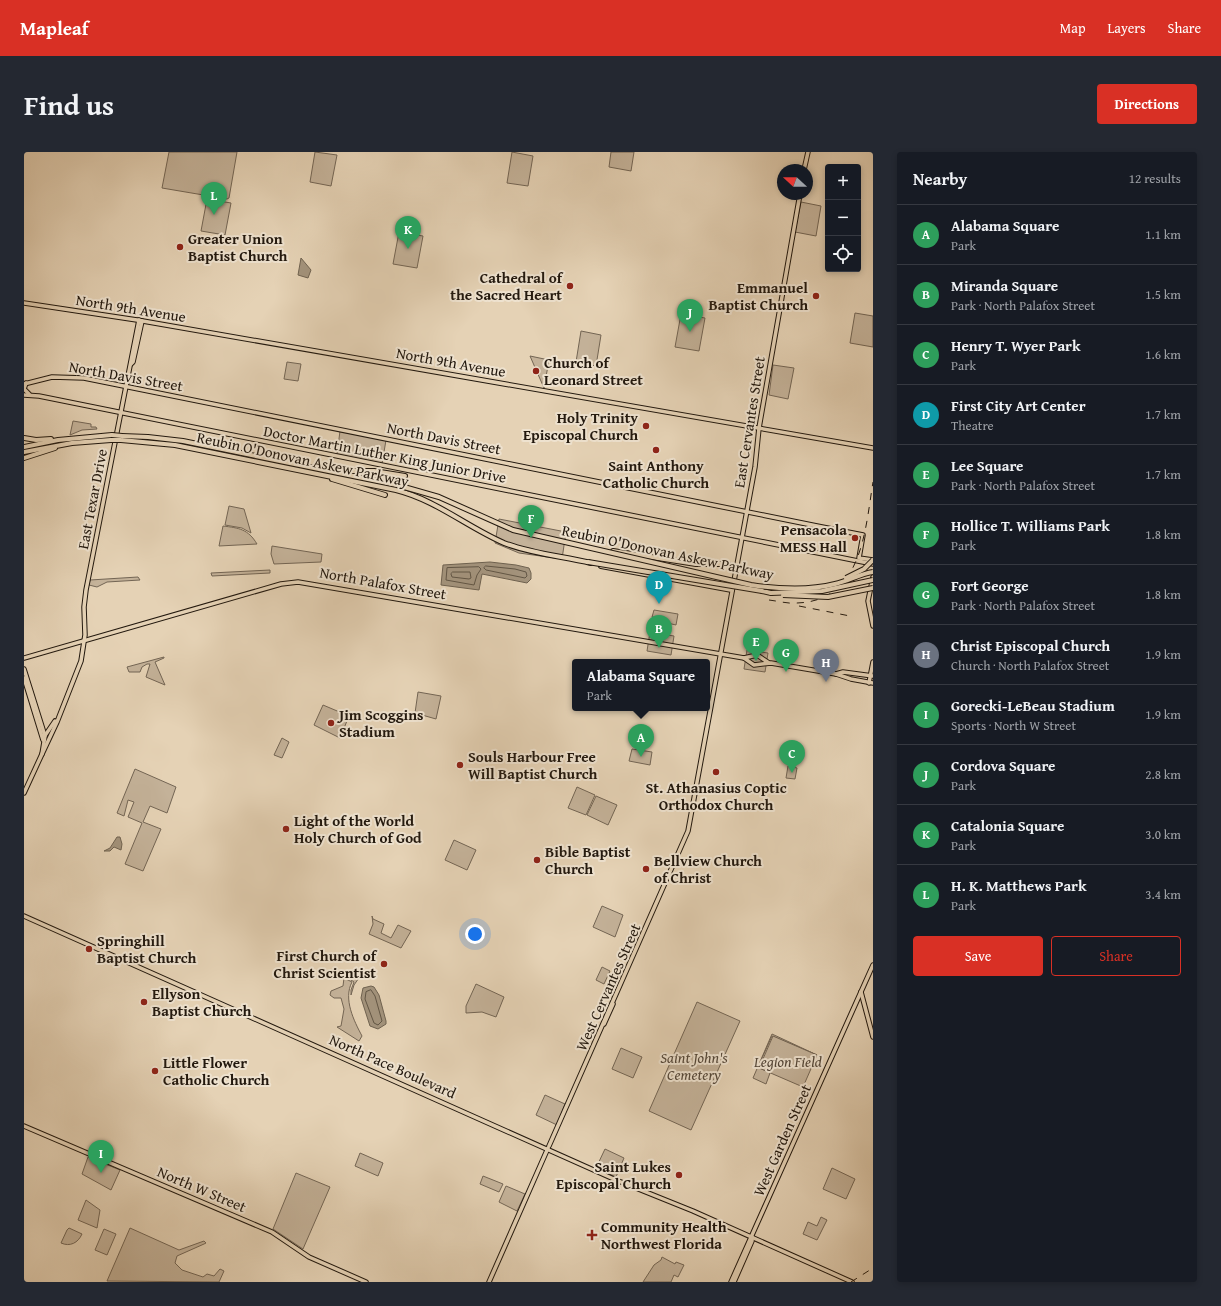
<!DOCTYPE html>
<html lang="en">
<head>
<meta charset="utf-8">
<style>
  :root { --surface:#171b24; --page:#242831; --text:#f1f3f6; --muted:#9ea1a6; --line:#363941; --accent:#d93025 }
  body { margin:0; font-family:"Gentium Book Plus",serif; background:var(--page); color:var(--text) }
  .controls { position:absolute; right:12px; top:12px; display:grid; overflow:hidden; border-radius:4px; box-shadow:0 2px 6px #0003 }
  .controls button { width:36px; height:36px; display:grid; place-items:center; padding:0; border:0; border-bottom:1px solid var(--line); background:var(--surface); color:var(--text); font:20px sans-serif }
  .compass { position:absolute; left:753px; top:12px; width:36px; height:36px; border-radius:50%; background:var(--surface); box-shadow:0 2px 6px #0003; rotate:291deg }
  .you { position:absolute; left:451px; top:782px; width:14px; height:14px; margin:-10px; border:3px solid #fff; border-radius:50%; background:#1a73e8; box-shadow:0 0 0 6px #1a73e833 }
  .badge { display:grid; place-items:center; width:26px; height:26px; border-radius:50%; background:var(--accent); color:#fff; font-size:13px; font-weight:700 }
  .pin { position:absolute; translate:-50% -33px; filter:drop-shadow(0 1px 2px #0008) }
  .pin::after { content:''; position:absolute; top:21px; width:14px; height:12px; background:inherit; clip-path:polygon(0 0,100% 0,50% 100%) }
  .popup { position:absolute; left:548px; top:507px; width:138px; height:52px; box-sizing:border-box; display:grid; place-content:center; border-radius:4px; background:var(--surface); filter:drop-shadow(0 1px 3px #0005); font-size:13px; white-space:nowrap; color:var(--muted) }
  .popup b { font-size:15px; color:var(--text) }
  .popup::after { content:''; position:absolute; left:50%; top:100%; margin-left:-8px; border:8px solid transparent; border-top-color:var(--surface) }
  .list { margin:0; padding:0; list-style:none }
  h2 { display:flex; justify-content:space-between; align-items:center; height:52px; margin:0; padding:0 16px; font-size:17px }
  h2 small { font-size:13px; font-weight:400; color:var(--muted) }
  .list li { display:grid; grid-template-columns:26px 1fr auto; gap:12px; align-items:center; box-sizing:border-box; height:60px; padding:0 16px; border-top:1px solid var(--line) }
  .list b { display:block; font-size:15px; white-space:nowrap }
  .list p { margin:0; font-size:13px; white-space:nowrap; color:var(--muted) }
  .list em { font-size:13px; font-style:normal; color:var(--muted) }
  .actions { display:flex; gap:8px; padding:12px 16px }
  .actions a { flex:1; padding:9px 0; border:1px solid var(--accent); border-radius:4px; text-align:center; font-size:14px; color:var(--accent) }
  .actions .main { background:var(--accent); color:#fff }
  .icon { flex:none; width:22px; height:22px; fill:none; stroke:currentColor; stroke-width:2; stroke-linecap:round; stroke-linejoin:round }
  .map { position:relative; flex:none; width:849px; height:1130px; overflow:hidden; border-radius:4px }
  header { display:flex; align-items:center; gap:24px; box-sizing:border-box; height:56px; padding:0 20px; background:var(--accent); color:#fff }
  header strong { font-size:19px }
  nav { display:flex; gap:22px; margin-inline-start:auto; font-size:14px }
  .intro { display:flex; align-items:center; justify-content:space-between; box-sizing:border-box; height:96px; padding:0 24px }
  h1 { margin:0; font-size:28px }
  .button { padding:10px 18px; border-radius:4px; background:var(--accent); color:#fff; font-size:14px; font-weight:700 }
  main { display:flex; gap:24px; padding:0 24px }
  aside { flex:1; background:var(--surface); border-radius:4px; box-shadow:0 2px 6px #0003 }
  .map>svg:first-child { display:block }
</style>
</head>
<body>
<header>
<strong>Mapleaf</strong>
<nav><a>Map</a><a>Layers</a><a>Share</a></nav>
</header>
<div class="intro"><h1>Find us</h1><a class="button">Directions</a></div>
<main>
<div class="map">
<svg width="849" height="1130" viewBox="0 0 849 1130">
  <rect width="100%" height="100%" fill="#e5d2b5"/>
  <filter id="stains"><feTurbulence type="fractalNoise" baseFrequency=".005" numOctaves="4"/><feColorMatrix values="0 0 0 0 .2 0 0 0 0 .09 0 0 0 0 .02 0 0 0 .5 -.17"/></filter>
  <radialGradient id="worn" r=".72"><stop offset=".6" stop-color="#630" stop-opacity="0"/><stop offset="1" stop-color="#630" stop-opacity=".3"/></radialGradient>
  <!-- green -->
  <g fill="#c4b299" stroke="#736554">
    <path d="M145,0H213L205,46L203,47L138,36Z"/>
    <path d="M291,0L313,3L307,34L286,30Z"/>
    <path d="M488,0L509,4L504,34L483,31Z"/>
    <path d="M587,0H610L607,19L585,15Z"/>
    <path d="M183,47L207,51L201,83L177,79Z"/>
    <path d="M777,50L797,54L792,84L771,80Z"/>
    <path d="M375,80L399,84L393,116L369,112Z"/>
    <path d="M831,161L849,164V195L826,191Z"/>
    <path d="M657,162L681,166L675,199L651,195Z"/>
    <path d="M557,179L577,183L572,214L552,210Z"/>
    <path d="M506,204L525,208L520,236Z"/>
    <path d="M263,210L277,212L274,229L260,227Z"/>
    <path d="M749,213L770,216L764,247L745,243Z"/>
    <path d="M49,269L67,272V275H72L73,277L58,278L46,283Z"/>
    <path d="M316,279L362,288L358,312L313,302Z"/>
    <path d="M205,354L220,357L227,381L218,376L201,373Z"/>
    <path d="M475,367L542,380L538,407L495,401L471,391Z"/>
    <path d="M199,374C215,376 224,377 233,392L195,394Z"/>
    <path d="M248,394L298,402L297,410L250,412L247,402Z"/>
    <path d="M246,418V421L188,424L187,421Z"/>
    <path d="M114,425L116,428L83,430L73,435L65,433L66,428Z"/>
    <path d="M630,458L654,462L652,473L639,470V467L628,465Z"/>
    <path d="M626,480L650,484L647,503L623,499Z"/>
    <path d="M723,498L744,501L741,520L720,517Z"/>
    <path d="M140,505V506L131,510L141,533L122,525L126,512H123L118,515L116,520H105L103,515Z"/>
    <path d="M394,540L417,544L412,567L391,561Z"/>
    <path d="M299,553L325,564L316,586L290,573Z"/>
    <path d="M258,586L265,590L258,606L250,603Z"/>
    <path d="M608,597L628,600L626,613L605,609Z"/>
    <path d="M764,614L773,616L771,627L762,626Z"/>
    <path d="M111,617L152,635L143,661L126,654L119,670L137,677L119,719L101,712L118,671L104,665L110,650L104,648L100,664L93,661Z"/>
    <path d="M553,635L571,643L562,663L544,656Z"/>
    <path d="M572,644L593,653L584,673L563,663Z"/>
    <path d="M430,688L452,698L443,718L421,708Z"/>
    <path d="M578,754L599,763L591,785L569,775Z"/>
    <path d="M348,764L349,767L360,772L357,781L367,786L374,773L387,779L377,796L345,782L349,772Z"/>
    <path d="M578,815L586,819L580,832L572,828Z"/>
    <path d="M331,819L335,822L339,820L330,833L327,843V838L330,830L321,824L327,820Z"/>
    <path d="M320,826L328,830C319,847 330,869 338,884L335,889L313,875L317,874L320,857L317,846H310L306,843L307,839L319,834Z"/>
    <path d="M452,832L480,845L472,865L458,860L442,861V854Z"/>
    <path d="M673,850L716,869L667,978L625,959Z"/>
    <path d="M748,882L793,903L748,884L734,915L746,921L742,932L729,926Z"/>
    <path d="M749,884L793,903L779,935L735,916Z"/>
    <path d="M597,896L618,905L609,926L588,917Z"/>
    <path d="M521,943L541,952L533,973L512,963Z"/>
    <path d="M581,997L600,1006L592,1025L572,1016Z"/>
    <path d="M336,1001L359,1011L354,1024L331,1014Z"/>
    <path d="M64,1005L96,1018L87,1038L58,1022Z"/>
    <path d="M808,1016L831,1027L822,1047L799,1037Z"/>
    <path d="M272,1021L306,1035L279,1097L249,1077Z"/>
    <path d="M459,1024L479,1032L475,1040L456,1032Z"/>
    <path d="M482,1034L501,1042L493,1059L475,1050Z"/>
    <path d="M62,1048L76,1058L73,1076L54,1068Z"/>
    <path d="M797,1065L803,1068L793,1088L779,1082L784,1070L793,1074Z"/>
    <path d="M45,1076L58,1082C54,1091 46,1095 37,1091L43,1078Z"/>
    <path d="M106,1076L155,1098L180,1089L182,1091L180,1092L153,1104L151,1111L158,1118L179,1125L183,1122L190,1124L196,1117L200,1119L195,1130L83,1129Z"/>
    <path d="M80,1077L92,1082L83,1103L71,1098Z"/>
    <path d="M638,1105L651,1112L652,1110L660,1113L654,1125L650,1123L647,1130H619L630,1113L637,1108Z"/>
  </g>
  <!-- water -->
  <g fill="#a3937c" stroke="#6f6250">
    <path d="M277,106L287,118L284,126L274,123Z"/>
    <path d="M466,410L492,413L505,416L507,421V427L503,431L458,422L455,438L417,433L419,413Z"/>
    <path d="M93,685H96L98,692L97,698L90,695L86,699H80L86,696Z"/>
    <path d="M347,834L350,835L355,843L362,869V872L354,877L346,874L337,846L339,836Z"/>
  </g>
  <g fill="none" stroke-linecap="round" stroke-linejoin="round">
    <!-- shore -->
    <g stroke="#625645" stroke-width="1">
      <path d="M462,414L491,417L502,420L503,424L501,426L462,418L460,416Z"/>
      <path d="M455,415L457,417L453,423L450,433L422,428L423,416Z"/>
      <path d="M429,420H446L447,426L445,427L428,425L427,422Z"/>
      <path d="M347,838L351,844L358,869L354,873L350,871L341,847L342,840Z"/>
    </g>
    <!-- major casing -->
    <g stroke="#22180e" stroke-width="5.5">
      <g id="major">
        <path d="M780,18L784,0"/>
        <path d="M0,151L113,168L849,296"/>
        <path d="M107,212L109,210L118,169"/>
        <path d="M2,231L0,237L5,242"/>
        <path d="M0,232L28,225L60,226L793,374L839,383L835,406L849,408"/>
        <path d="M0,243L15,244L849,412"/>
        <path d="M849,425L844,449L849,474"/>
        <path d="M0,506L257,432L274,430L720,506L733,503L745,511"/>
        <path d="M720,506L730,513L747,511L812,522L827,527L849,531"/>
        <path d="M0,517L21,584L18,602L0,641"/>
        <path d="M812,522L819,520L849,524"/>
        <path d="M0,526L19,588"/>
        <path d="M845,531L849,510"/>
        <path d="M20,585L31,569"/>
        <path d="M18,602L33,570L57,509L61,483L60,455L62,438L115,168"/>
        <path d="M0,764L592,1028L669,1059L828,1130"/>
        <path d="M837,840L849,885"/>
        <path d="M580,872L589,852"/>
        <path d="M0,974L248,1080L285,1105L342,1130"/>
        <path d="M525,994L664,679L731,315L735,276L776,42"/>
        <path d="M465,1130L524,996"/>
        <path d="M707,1130L849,813"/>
        <path d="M710,1130L728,1089V1085"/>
      </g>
    </g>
    <!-- highway casing -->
    <g stroke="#22180e" stroke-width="6">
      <g id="highway">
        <path d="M98,284L124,285L159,289L373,333"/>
        <path d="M0,286L12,288L27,287"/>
        <path d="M97,288L151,293L372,338C412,348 443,375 480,391C508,402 538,404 567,411"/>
        <path d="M0,295L34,288L88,283"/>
        <path d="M0,300L48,291L87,288"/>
        <path d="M0,306L31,296"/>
        <path d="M312,319H350L381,324"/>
        <path d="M308,327L361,343"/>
        <path d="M589,399L672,412H704"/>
        <path d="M577,414L708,438"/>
        <path d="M738,439L747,441"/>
      </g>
    </g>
    <!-- major -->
    <use href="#major" stroke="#e5d2b5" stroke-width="3.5"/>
    <!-- highway -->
    <use href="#highway" stroke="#e5d2b5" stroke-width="4"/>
    <!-- rail -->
    <g stroke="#22180e" stroke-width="1" stroke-dasharray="7 7" stroke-linecap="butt">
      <path d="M745,448C754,449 764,452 773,451C838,449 841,379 849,330"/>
      <path d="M775,454L826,464"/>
      <path d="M827,1130L849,1116"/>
    </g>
    <!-- highway-bridge casing -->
    <g stroke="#22180e" stroke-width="6" stroke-linecap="butt">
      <g id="highway-bridge">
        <path d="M88,283L98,284"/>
        <path d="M87,288H97"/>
        <path d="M373,333L415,345L489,378L727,433C754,437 784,439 811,432C824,429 836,422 849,420"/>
        <path d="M564,410L738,439"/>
        <path d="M822,426L840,417L849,408"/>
        <path d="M747,441L798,439L849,428"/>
        <path d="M759,443L804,445L849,436"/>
      </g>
    </g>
    <!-- highway-bridge -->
    <use href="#highway-bridge" stroke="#e5d2b5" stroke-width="4"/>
  </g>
  <!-- markers -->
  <g fill="#8f2418" stroke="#eee2cf" stroke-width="1.5">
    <circle cx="156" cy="95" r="4"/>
    <circle cx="546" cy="134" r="4"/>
    <circle cx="792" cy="144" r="4"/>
    <circle cx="512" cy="219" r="4"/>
    <circle cx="622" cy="274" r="4"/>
    <circle cx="632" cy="298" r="4"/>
    <circle cx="831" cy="386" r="4"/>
    <circle cx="307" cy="571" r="4"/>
    <circle cx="436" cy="613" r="4"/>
    <circle cx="692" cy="620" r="4"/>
    <circle cx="262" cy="677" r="4"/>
    <circle cx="513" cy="708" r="4"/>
    <circle cx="622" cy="717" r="4"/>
    <circle cx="65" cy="797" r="4"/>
    <circle cx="360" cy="812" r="4"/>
    <circle cx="120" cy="850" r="4"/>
    <circle cx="131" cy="919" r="4"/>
    <circle cx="655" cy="1023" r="4"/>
    <path d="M566 1077h4v4h4v4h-4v4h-4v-4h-4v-4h4z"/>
  </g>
  <g text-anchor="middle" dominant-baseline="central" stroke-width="4" stroke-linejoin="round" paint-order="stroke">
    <!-- poi labels -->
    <g font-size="15" font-weight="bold" fill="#22180e" stroke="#eee2cf" text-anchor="start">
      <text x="164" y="86">Greater Union<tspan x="164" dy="17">Baptist Church</tspan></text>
      <text x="538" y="125" text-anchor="end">Cathedral of<tspan x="538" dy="17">the Sacred Heart</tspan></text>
      <text x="784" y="135" text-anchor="end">Emmanuel<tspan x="784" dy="17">Baptist Church</tspan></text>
      <text x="520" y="210">Church of<tspan x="520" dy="17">Leonard Street</tspan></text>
      <text x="614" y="265" text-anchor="end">Holy Trinity<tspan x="614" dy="17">Episcopal Church</tspan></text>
      <text x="632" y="313" text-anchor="middle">Saint Anthony<tspan x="632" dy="17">Catholic Church</tspan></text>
      <text x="823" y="377" text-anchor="end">Pensacola<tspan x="823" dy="17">MESS Hall</tspan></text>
      <text x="315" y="562">Jim Scoggins<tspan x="315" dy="17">Stadium</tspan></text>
      <text x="444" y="604">Souls Harbour Free<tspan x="444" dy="17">Will Baptist Church</tspan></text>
      <text x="692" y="635" text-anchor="middle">St. Athanasius Coptic<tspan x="692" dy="17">Orthodox Church</tspan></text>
      <text x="270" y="668">Light of the World<tspan x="270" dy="17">Holy Church of God</tspan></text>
      <text x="521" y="699">Bible Baptist<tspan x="521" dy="17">Church</tspan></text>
      <text x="630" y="708">Bellview Church<tspan x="630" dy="17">of Christ</tspan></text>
      <text x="73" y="788">Springhill<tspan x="73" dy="17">Baptist Church</tspan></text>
      <text x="352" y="803" text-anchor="end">First Church of<tspan x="352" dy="17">Christ Scientist</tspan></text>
      <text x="128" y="841">Ellyson<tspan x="128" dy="17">Baptist Church</tspan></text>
      <text x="139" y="910">Little Flower<tspan x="139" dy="17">Catholic Church</tspan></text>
      <text x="647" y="1014" text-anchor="end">Saint Lukes<tspan x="647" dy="17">Episcopal Church</tspan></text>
      <text x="577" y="1074">Community Health<tspan x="577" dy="17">Northwest Florida</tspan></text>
    </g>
    <!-- street labels -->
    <g font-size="15" fill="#22180e" stroke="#eee2cf">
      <text transform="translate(107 156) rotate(9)">North 9th Avenue</text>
      <text transform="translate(427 210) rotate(10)">North 9th Avenue</text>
      <text transform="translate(102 224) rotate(10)">North Davis Street</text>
      <text transform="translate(725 270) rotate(-81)">East Cervantes Street</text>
      <text transform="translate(420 286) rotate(11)">North Davis Street</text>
      <text transform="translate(361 302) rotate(11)">Doctor Martin Luther King Junior Drive</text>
      <text transform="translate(279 307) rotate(12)">Reubin O'Donovan Askew Parkway</text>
      <text transform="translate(68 347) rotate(-79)">East Texar Drive</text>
      <text transform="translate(644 400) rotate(12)">Reubin O'Donovan Askew Parkway</text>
      <text transform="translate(359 431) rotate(10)">North Palafox Street</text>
      <text transform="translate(584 835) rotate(-66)">West Cervantes Street</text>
      <text transform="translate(369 914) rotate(24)">North Pace Boulevard</text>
      <text transform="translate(758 988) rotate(-66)">West Garden Street</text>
      <text transform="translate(178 1037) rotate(23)">North W Street</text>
    </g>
    <!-- park labels -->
    <g font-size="15" font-style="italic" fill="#534638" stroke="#eee2cf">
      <text x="670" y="905">Saint John's<tspan x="670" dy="17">Cemetery</tspan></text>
      <text x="764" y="909">Legion Field</text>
    </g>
  </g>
  <rect width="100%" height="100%" filter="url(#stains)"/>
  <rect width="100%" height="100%" fill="url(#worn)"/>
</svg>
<div class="controls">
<button>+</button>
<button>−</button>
<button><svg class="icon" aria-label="locate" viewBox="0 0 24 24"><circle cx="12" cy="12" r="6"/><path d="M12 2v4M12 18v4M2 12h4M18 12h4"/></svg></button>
</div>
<svg class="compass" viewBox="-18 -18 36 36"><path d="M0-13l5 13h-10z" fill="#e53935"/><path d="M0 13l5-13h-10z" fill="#9ea1a6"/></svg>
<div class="you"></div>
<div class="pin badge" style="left:617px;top:605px;background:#2e9e5b">A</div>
<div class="popup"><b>Alabama Square</b>Park</div>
<div class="pin badge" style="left:635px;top:496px;background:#2e9e5b">B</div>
<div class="pin badge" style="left:768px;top:621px;background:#2e9e5b">C</div>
<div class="pin badge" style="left:635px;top:452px;background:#0f9aa8">D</div>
<div class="pin badge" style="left:732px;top:509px;background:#2e9e5b">E</div>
<div class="pin badge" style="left:507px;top:386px;background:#2e9e5b">F</div>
<div class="pin badge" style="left:762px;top:520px;background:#2e9e5b">G</div>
<div class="pin badge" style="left:802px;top:530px;background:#6b7280">H</div>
<div class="pin badge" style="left:77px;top:1021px;background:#2e9e5b">I</div>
<div class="pin badge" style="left:666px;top:180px;background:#2e9e5b">J</div>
<div class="pin badge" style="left:384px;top:97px;background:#2e9e5b">K</div>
<div class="pin badge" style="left:190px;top:63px;background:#2e9e5b">L</div>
</div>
<aside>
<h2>Nearby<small>12 results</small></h2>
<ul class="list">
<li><span class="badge" style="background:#2e9e5b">A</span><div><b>Alabama Square</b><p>Park</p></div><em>1.1 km</em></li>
<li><span class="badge" style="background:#2e9e5b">B</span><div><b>Miranda Square</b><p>Park · North Palafox Street</p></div><em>1.5 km</em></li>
<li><span class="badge" style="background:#2e9e5b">C</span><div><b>Henry T. Wyer Park</b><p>Park</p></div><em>1.6 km</em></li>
<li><span class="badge" style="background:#0f9aa8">D</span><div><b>First City Art Center</b><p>Theatre</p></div><em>1.7 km</em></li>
<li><span class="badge" style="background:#2e9e5b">E</span><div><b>Lee Square</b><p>Park · North Palafox Street</p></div><em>1.7 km</em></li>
<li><span class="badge" style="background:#2e9e5b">F</span><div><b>Hollice T. Williams Park</b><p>Park</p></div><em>1.8 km</em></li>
<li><span class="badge" style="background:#2e9e5b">G</span><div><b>Fort George</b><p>Park · North Palafox Street</p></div><em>1.8 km</em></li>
<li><span class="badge" style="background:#6b7280">H</span><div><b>Christ Episcopal Church</b><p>Church · North Palafox Street</p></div><em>1.9 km</em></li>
<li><span class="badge" style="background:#2e9e5b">I</span><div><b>Gorecki-LeBeau Stadium</b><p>Sports · North W Street</p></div><em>1.9 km</em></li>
<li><span class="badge" style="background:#2e9e5b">J</span><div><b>Cordova Square</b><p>Park</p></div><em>2.8 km</em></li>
<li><span class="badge" style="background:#2e9e5b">K</span><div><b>Catalonia Square</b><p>Park</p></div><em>3.0 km</em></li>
<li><span class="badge" style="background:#2e9e5b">L</span><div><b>H. K. Matthews Park</b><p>Park</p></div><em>3.4 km</em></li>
</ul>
<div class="actions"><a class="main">Save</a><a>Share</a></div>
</aside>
</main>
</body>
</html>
